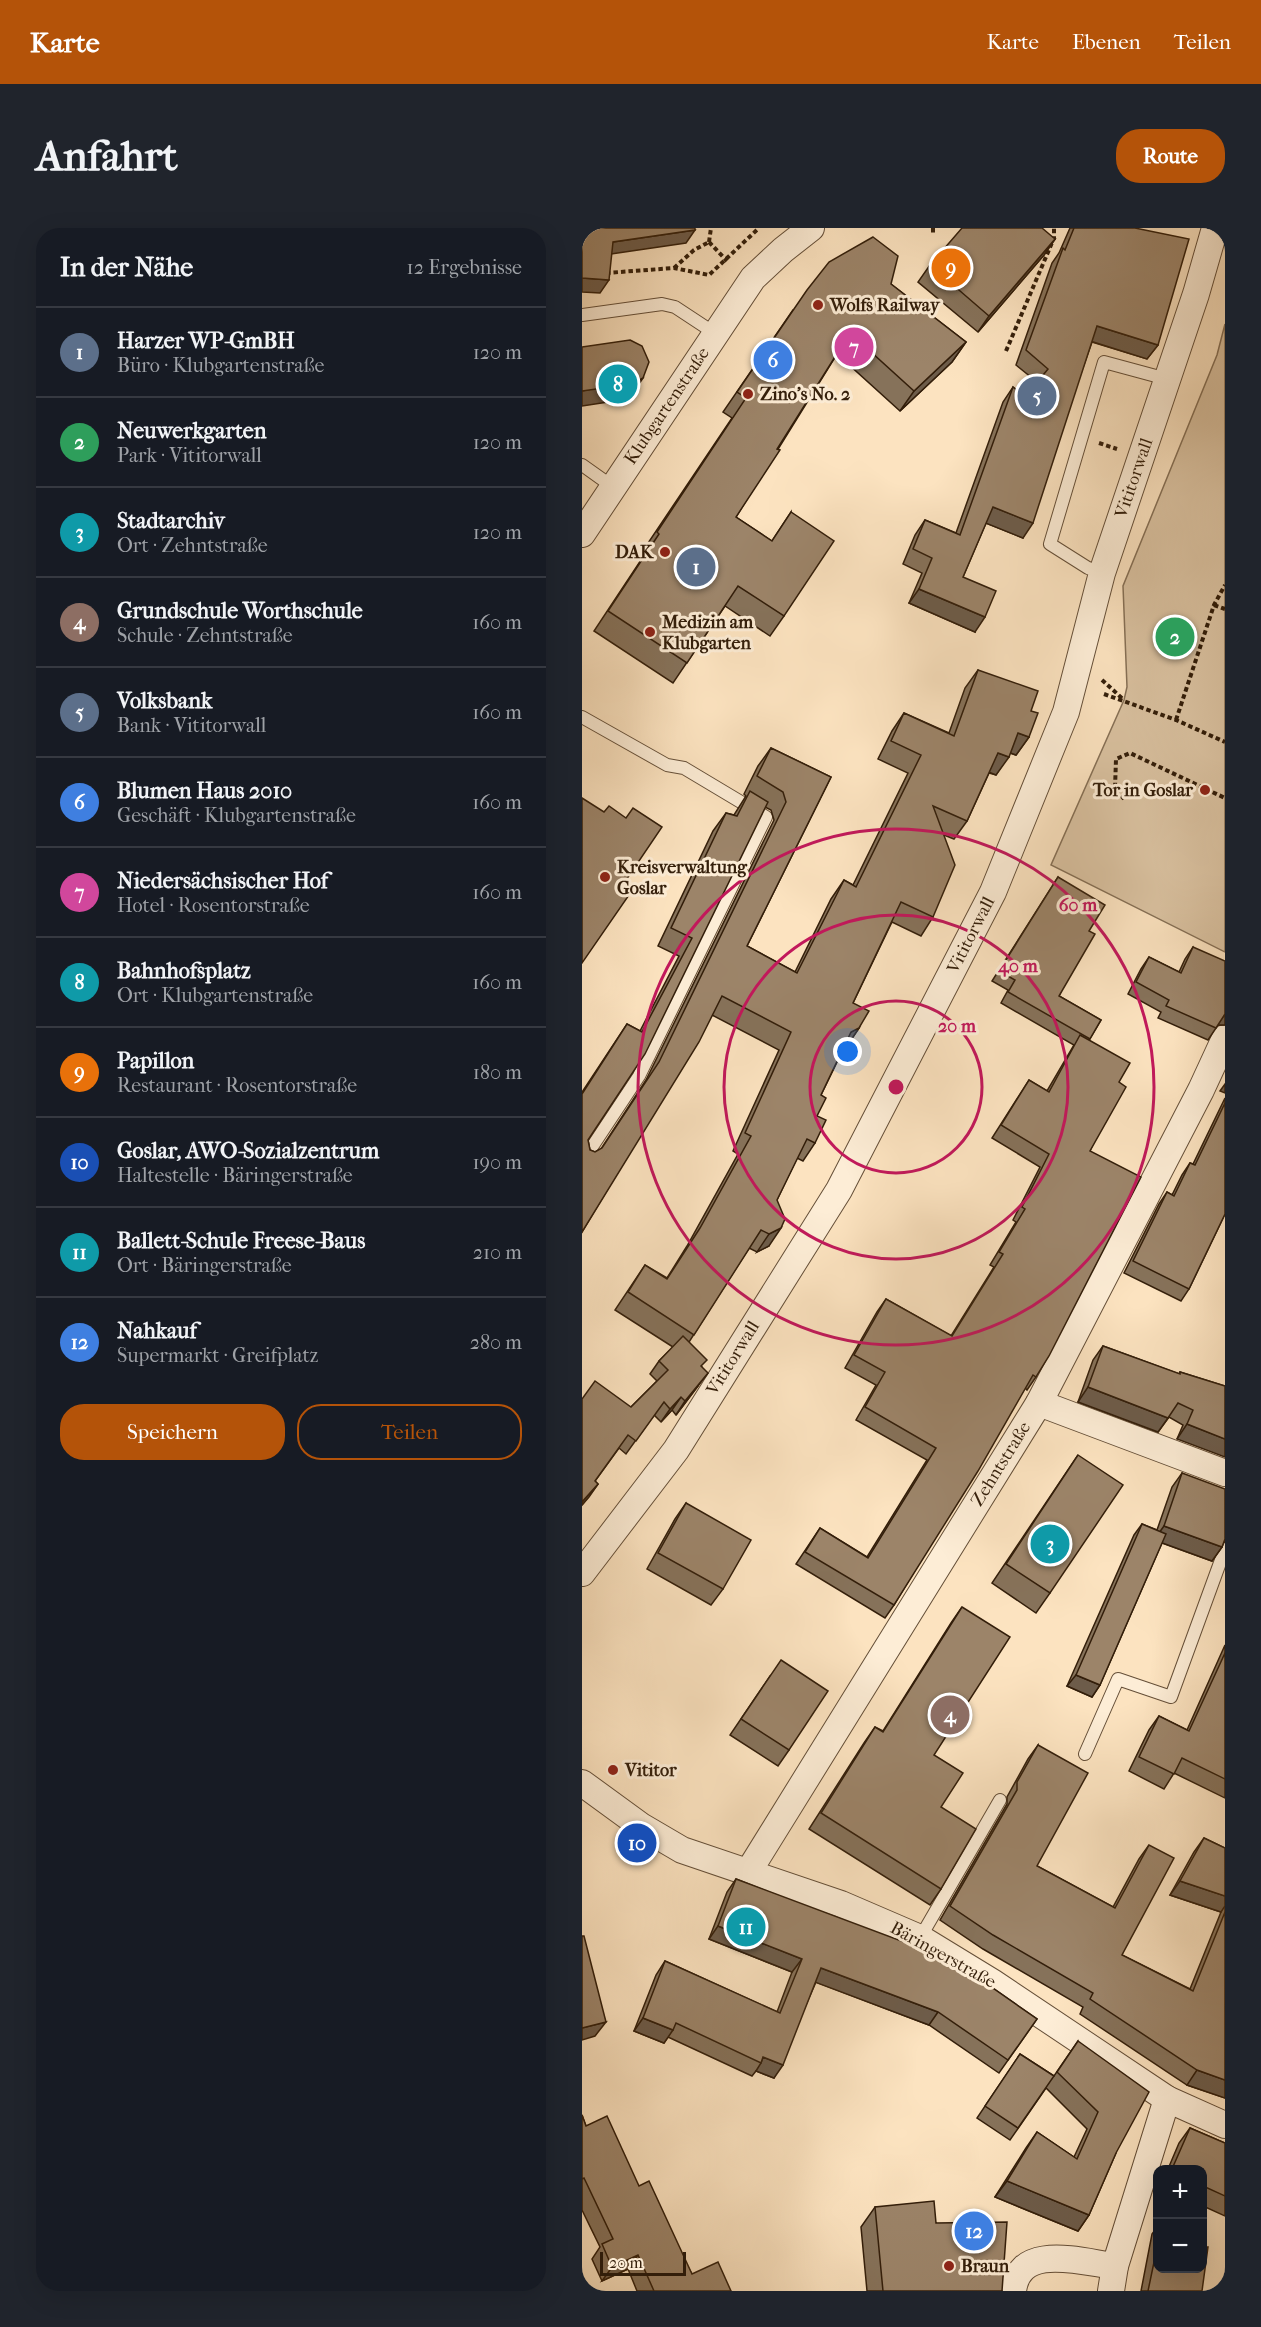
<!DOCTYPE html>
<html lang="de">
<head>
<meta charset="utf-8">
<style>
  :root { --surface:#171b24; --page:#20242c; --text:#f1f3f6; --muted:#9ea1a6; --line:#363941; --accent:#b45309 }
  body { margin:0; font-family:"IM FELL French Canon",serif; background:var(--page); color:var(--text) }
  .controls { position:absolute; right:18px; bottom:18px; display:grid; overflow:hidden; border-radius:12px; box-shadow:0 6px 24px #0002 }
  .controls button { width:54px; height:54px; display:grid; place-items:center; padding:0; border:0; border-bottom:2px solid var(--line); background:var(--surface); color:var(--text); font:30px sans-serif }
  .scale { position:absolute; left:18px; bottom:15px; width:86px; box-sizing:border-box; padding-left:6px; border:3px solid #331e0a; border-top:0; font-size:16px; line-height:21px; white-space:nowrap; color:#331e0a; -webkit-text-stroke:4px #fdedd6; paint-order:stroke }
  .you { position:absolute; left:266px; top:824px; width:21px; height:21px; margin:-15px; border:4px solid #fff; border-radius:50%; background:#1a73e8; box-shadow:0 0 0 9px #1a73e833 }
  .badge { display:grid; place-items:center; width:39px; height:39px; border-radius:50%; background:var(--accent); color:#fff; font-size:20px; font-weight:700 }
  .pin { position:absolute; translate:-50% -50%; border:3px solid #fff; box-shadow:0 2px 6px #0006 }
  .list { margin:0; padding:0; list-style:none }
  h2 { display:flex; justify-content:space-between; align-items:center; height:78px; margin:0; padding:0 24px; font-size:26px }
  h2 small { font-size:20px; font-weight:400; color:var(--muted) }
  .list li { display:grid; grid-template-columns:39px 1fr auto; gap:18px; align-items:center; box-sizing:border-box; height:90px; padding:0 24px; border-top:2px solid var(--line) }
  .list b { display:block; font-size:22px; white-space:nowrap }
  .list p { margin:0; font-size:20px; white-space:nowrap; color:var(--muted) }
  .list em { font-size:20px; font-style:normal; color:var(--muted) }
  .actions { display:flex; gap:12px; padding:18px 24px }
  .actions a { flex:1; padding:14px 0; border:2px solid var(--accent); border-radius:24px; text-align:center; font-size:21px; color:var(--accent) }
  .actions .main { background:var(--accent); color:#fff }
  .map { position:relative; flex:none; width:643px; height:2063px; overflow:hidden; border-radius:24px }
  header { display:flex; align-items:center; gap:36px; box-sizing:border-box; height:84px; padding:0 30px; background:var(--accent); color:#fff }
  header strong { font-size:28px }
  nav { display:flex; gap:33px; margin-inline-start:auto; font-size:21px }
  .intro { display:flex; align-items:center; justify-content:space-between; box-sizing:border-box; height:144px; padding:0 36px }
  h1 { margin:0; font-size:42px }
  .button { padding:15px 27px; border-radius:24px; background:var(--accent); color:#fff; font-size:21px; font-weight:700 }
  main { display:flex; gap:36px; padding:0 36px }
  aside { flex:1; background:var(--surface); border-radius:24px; box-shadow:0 6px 24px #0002 }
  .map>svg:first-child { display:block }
</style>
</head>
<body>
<header>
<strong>Karte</strong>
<nav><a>Karte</a><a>Ebenen</a><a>Teilen</a></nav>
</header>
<div class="intro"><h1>Anfahrt</h1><a class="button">Route</a></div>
<main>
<aside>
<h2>In der Nähe<small>12 Ergebnisse</small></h2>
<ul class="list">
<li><span class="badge" style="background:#5c6f8a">1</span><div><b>Harzer WP-GmBH</b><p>Büro · Klubgartenstraße</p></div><em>120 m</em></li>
<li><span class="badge" style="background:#2e9e5b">2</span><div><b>Neuwerkgarten</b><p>Park · Vititorwall</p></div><em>120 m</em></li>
<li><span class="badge" style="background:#0f9aa8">3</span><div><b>Stadtarchiv</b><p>Ort · Zehntstraße</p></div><em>120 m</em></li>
<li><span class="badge" style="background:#8d6e63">4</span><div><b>Grundschule Worthschule</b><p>Schule · Zehntstraße</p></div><em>160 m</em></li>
<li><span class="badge" style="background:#5c6f8a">5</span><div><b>Volksbank</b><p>Bank · Vititorwall</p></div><em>160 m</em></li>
<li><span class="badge" style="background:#3f7fe0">6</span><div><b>Blumen Haus 2010</b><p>Geschäft · Klubgartenstraße</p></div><em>160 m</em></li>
<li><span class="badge" style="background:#d1479c">7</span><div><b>Niedersächsischer Hof</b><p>Hotel · Rosentorstraße</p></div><em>160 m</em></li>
<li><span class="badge" style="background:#0f9aa8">8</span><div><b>Bahnhofsplatz</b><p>Ort · Klubgartenstraße</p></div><em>160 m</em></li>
<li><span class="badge" style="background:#e8710a">9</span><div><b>Papillon</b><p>Restaurant · Rosentorstraße</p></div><em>180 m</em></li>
<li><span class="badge" style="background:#1a4fb4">10</span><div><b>Goslar, AWO-Sozialzentrum</b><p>Haltestelle · Bäringerstraße</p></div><em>190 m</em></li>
<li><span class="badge" style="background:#0f9aa8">11</span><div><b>Ballett-Schule Freese-Baus</b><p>Ort · Bäringerstraße</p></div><em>210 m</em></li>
<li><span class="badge" style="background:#3f7fe0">12</span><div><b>Nahkauf</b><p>Supermarkt · Greifplatz</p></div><em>280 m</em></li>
</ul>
<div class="actions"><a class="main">Speichern</a><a>Teilen</a></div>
</aside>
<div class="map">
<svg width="643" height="2063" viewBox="0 0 643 2063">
  <rect width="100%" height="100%" fill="#fce3c0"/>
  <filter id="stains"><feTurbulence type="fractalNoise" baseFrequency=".00333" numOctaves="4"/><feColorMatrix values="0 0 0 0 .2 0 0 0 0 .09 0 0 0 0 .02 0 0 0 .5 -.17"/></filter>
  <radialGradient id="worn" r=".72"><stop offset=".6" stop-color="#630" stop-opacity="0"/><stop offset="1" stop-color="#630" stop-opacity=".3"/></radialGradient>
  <!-- green -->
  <path fill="#dac2a1" stroke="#867056" stroke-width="1.5" d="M643,96V724L469,637L542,472L545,459L541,358L635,127Z"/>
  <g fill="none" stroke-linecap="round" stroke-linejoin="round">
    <!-- lane casing -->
    <g stroke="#654f38" stroke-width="14">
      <g id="lane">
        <path d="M0,87L80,76L93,79L134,106"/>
        <path d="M0,237L31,259"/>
        <path d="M520,345L506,340L468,316L522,134L585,151"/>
        <path d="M0,489L85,537L102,540L184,589L57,848L0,934"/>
        <path d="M503,1526L536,1451L589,1469L643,1321"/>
        <path d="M338,1710L418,1572"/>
      </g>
    </g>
    <!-- street casing -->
    <g stroke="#654f38" stroke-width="28">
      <g id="street">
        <path d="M0,306L171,50L201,22L229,0"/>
        <path d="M457,1175L643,1245"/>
        <path d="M0,1345L94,1222L257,962L411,664L484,484L520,345L614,66L633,0"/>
        <path d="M0,1555L59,1598L100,1622L259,1676L338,1710L410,1754L585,1871L643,1897"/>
        <path d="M165,1646L457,1175L619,862L643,810"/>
        <path d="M431,2063C437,2014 499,2034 533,2038"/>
        <path d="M529,2063L533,2038L585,1871"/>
      </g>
    </g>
    <!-- path -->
    <g stroke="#331e0a" stroke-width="4" stroke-dasharray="4.5 3" stroke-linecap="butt">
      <path d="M351,0V6"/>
      <path d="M127,14L145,33"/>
      <path d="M127,14L129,0"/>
      <path d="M92,40L112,22L127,14"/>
      <path d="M24,45L92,40L127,47L177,0"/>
      <path d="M424,123L472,10V0"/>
      <path d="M517,215L535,221"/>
      <path d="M632,377L643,381"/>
      <path d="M520,452L542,472"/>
      <path d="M522,466L594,492L643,514"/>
      <path d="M594,492L632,377L643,357"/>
      <path d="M542,571L533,560L534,531L548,525L643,570"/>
    </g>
    <!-- lane -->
    <use href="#lane" stroke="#fdedd6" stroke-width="12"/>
    <!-- street -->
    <use href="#street" stroke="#fdedd6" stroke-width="26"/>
  </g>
  <!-- wall -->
  <g fill="#86725a" stroke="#331e0a" stroke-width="1.5" fill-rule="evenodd">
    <path d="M488,0H553L576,117L565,131L510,114L441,310L404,295L381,349L393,404L327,375L340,345L321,336L333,307L343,292L374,305L421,174L431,159L443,169L455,154L434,137L470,35L477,25Z"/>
    <path d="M473,11L462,27L396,104L336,54L348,37Z"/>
    <path d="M309,56L384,114L370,134L318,183L255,126L154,289L190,313L209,284L202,388L188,408L143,378L91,455L12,403L63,326L60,324L150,190L141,184L211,82Z"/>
    <path d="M396,442L449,483L447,509L434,527L428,525L414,547L407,545L385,593L372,611L362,607L351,689L339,708L310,694L271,775L277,800L265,818L262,820L239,867L235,888L233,915L221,933L215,930L195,972L187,1018L175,1024L167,1020L107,1114L120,1139L116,1158L94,1187L90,1182L79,1194L72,1187L44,1226L37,1220L13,1253L16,1256L0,1277L49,1179L75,1153L68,1146L77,1133L91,1119L33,1082L63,1037L85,1050L105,1018L156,926L151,923L197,822L130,787L0,1004V864L45,796L58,803L97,728L76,718L131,603L144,585L152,587L164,568L162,566L176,538L189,520L249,549L165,718L213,744L249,671L262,652L271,657L326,545L296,531L310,503L322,485L367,505L383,460ZM183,579L189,582L192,592L64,852L19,921L13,924L8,922L6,912Z"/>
    <path d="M476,649L507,703L477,768L519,792L507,812L537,854L508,923L454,1149L445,1162L443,1160L312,1377L303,1390L214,1336L238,1300L285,1329L345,1232L274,1192L294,1157L263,1140L295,1084L304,1071L369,1108L412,1039L408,1037L434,994L431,992L458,939L410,910L447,852L465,863L492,817L419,775L426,762L410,753Z"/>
    <path d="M611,719L643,797H636L626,812L576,790L579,784L546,766L559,741L567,729L597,744L603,731Z"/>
    <path d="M643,870V986L607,1061L599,1073L542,1045L577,976L585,964L590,967L600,947L608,935L611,936Z"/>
    <path d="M521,1118L597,1146L598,1144L643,1158L595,1211L601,1197L587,1189L576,1204L496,1174L511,1132Z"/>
    <path d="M496,1227L468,1365L454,1385L410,1355Z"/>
    <path d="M600,1245L643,1314H642L640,1319L630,1333L580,1315L518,1457L510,1469L485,1458L552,1307L560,1296L575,1302L590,1259Z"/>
    <path d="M104,1275L141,1361L129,1377L65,1341L93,1291Z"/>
    <path d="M380,1379L352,1527L359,1579V1661L348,1677L227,1601L282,1515L293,1499L301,1503L369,1395Z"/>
    <path d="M643,1417V1570L592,1545L582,1561L547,1543L567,1502L577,1488L605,1502Z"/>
    <path d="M188,1448L207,1522L196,1538L148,1507Z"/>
    <path d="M456,1517L455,1638L531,1679L557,1631L567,1617L540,1727L608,1761L639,1684L588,1667L612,1624L622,1610L643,1620V1870L605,1857L498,1786L501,1779L401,1721L358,1692L425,1576V1569L446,1531Z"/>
    <path d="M154,1651L385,1742L455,1791L417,1845L347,1797L234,1754L192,1850L174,1843L170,1848L86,1809L82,1815L52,1803L74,1747L83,1733L195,1784L210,1744L127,1711L145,1664Z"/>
    <path d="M496,1813L534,1925L507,1987L496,2003L413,1969L444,1920L455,1904L492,1929L505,1901L464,1860L428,1912L395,1890L438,1826L472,1848Z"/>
    <path d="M0,1887L4,1898L57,1958L110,2046L149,2063H55L46,2041L20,2053L10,2031L18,2019L0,1982Z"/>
    <path d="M608,1900L643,1915V1988L621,1978V1941H586L597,1915Z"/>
    <path d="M293,1979L354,1995L420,2063H285L279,1999Z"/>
    <path d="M576,1998V2040L620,2063H559L570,2006Z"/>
  </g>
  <!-- shaded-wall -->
  <g fill="#6d5c4a" stroke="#331e0a" stroke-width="1.5">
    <path d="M113,2L104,15L22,27L31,14Z"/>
    <path d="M473,11L462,27L396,104L407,88Z"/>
    <path d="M0,50L27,52L18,65L0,64Z"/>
    <path d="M515,98L576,117L565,131L505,112Z"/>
    <path d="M384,114L370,134L318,183L332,163Z"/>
    <path d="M61,150L50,166L39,172L0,178V163Z"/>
    <path d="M411,279L451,295L441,310L401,294Z"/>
    <path d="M337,361L403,389L393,404L327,375Z"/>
    <path d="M436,505L447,509L434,527L423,523Z"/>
    <path d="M416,525L427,529L414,547L404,543Z"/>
    <path d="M643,786V797H635Z"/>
    <path d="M277,800L265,818L256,822L269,804Z"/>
    <path d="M643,856V865L638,863Z"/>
    <path d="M199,1000L187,1018L175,1024L187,1006Z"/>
    <path d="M126,1145L116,1158L94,1187L103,1173Z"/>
    <path d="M506,1159L586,1190L576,1204L496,1174Z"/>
    <path d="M99,1169L90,1182L79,1194L88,1181Z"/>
    <path d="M605,1196L643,1211V1229L595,1211Z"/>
    <path d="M16,1256L7,1269L0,1277V1274Z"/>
    <path d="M582,1298L640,1319L630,1333L572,1312Z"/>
    <path d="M494,1447L518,1457L510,1469L485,1458Z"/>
    <path d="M598,1653L643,1668V1678L639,1684L588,1667Z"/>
    <path d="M136,1698L220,1731L210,1744L127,1711Z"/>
    <path d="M239,1740L356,1784L347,1797L230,1753Z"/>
    <path d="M61,1790L91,1802L82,1815L52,1803Z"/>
    <path d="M24,1794L13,1808L0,1812V1800Z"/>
    <path d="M181,1829L201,1837L192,1850L174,1843L179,1835Z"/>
    <path d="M615,1842L643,1852V1870L605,1857Z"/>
    <path d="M425,1953L507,1987L496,2003L413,1969Z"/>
    <path d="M56,2027L46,2041L20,2053L30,2039Z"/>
  </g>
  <!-- building -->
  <g fill="#9c8469" stroke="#331e0a" stroke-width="1.5">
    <path d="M0,0H113V2L31,14L27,52L0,50Z"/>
    <path d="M380,0H460L473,11L407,88L348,37Z"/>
    <path d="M492,0H553L607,11L576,117L515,98L451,295L411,279L381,349L414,363L403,389L337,361L350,330L331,321L343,292L378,307L431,159L443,169L466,141L444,122L481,20L483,22Z"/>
    <path d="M291,9L316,28L309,56L384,114L332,163L268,105L195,221L198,222L154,289L190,313L209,284L252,313L202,388L156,358L105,435L26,383L77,306L75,304L164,170L155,164L225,62L247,34Z"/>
    <path d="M48,112L60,118L67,134L61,150L50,156L0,163V119Z"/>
    <path d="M396,442L456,463L449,483L456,485L447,509L436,505L427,529L416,525L385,593L351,578L373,637L351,689L319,674L271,775L287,783L277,800L269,804L239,867L244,870L235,888L244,892L233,915L225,911L195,972L203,991L199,1000L187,1006L179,1002L112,1107L46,1064L63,1037L85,1051L118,1000L169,908L163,905L209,804L140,768L117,814L0,1004V866L45,796L60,804L110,710L89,700L144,585L155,588L168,563L186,574L63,826L6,912L8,922L13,924L20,920L77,834L204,574L201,564L175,548L189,520L249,549L165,718L215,745L262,652L274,659L339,527L309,513L322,485L372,508Z"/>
    <path d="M0,570L22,584L27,578L44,590L51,580L80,599L38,661L47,667L0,735Z"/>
    <path d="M476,649L523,677L507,703L513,706L477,768L519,792L508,811L426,764L433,752L417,743Z"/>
    <path d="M611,719L643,733V786L634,800L584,778L587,772L554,754L567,729L599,745Z"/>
    <path d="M498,807L548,835L537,854L544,859L508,923L559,949L467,1128L454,1149L451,1147L396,1243L312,1377L223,1324L238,1300L286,1330L354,1220L283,1179L303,1144L272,1127L304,1071L370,1108L421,1026L417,1024L443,981L440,979L467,926L419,897L447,852L467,864Z"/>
    <path d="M643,875V986L607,1061L551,1033L585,964L592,968L608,935L613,937Z"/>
    <path d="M101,1108L125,1132L119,1138L126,1145L103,1173L99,1169L88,1181L82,1174L54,1213L46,1207L13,1253L16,1256L0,1274V1171L13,1153L49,1179L86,1142L77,1133Z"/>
    <path d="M521,1118L598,1146V1144L643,1158V1211L605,1196L611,1182L596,1175L586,1190L506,1159Z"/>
    <path d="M496,1227L541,1257L468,1365L424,1336Z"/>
    <path d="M600,1245L643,1261V1311L640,1319L582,1298Z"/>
    <path d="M104,1275L169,1312L141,1361L76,1325Z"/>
    <path d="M560,1296L584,1306L518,1457L494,1447Z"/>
    <path d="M380,1379L428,1409L352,1527L381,1545L359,1579L394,1601L359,1661L239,1585L293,1499L301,1504Z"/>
    <path d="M643,1425V1551L600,1530L592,1546L557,1529L577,1488L607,1503Z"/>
    <path d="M199,1432L246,1463L207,1522L159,1491Z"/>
    <path d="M456,1517L506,1545L455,1638L533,1680L567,1617L592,1630L540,1727L611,1763L643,1684V1852L615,1842L508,1771L511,1765L411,1707L368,1678L435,1562V1554Z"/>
    <path d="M622,1610L643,1620V1668L598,1653Z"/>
    <path d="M154,1651L386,1738L385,1742L455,1791L426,1832L356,1784L239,1740L201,1837L181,1829L179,1835L94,1795L91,1802L61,1790L83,1733L198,1785L220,1731L136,1698Z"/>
    <path d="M0,1708H2L24,1794L0,1800Z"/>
    <path d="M496,1813L567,1864L534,1925L507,1987L425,1953L455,1904L495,1931L516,1884L475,1844Z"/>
    <path d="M438,1826L472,1848L436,1900L403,1878Z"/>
    <path d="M0,1887L4,1898L25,1888L57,1958L67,1953L110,2046L136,2034L149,2063H72L56,2027L30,2039L20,2016L31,2011L2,1950L0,1951Z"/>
    <path d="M608,1900L643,1915V1968L621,1958V1941H590Z"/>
    <path d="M352,1973L354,1995L425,1994L420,2063H301L293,1979Z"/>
    <path d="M576,2015V2040H621V2019H626L620,2063H566Z"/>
  </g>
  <!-- distance rings -->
  <g fill="none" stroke="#c2185b" stroke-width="3">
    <circle cx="314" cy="859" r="86"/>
    <circle cx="314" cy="859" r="172"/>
    <circle cx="314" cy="859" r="258"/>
  </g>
  <!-- markers -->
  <g fill="#8f2418" stroke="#fdedd6" stroke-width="2">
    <circle cx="236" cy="77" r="6"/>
    <circle cx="166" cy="166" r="6"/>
    <circle cx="83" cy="324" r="6"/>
    <circle cx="68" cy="404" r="6"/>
    <circle cx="623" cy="562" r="6"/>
    <circle cx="23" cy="649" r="6"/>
    <circle cx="31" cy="1542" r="6"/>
    <circle cx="367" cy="2038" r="6"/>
  </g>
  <g text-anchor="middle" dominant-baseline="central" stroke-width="6" stroke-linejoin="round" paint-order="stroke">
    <!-- poi labels -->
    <g font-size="18" font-weight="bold" fill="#331e0a" stroke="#fdedd6" text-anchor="start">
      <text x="248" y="77">Wolfs Railway</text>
      <text x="178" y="166">Zino's No. 2</text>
      <text x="71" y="324" text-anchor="end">DAK</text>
      <text x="80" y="394">Medizin am<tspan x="80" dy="21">Klubgarten</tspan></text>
      <text x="611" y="562" text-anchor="end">Tor in Goslar</text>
      <text x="35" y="639">Kreisverwaltung<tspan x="35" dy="21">Goslar</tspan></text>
      <text x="43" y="1542">Vititor</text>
      <text x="379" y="2038">Braun</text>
    </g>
    <!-- street labels -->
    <g font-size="18" fill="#331e0a" stroke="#fdedd6">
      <text transform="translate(85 178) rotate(-56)">Klubgartenstraße</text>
      <text transform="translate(552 250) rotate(-71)">Vititorwall</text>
      <text transform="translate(389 707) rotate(-63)">Vititorwall</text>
      <text transform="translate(151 1130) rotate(-58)">Vititorwall</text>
      <text transform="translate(419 1236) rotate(-58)">Zehntstraße</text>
      <text transform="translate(361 1727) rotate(29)">Bäringerstraße</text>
    </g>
  </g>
  <circle cx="314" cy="859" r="9" fill="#c2185b" stroke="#fdedd6" stroke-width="3"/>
  <g font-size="18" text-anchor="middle" font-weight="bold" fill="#c2185b" stroke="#fdedd6" stroke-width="6" stroke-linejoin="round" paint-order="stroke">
    <text x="496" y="683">60 m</text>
    <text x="436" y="744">40 m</text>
    <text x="375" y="804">20 m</text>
  </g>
  <rect width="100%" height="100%" filter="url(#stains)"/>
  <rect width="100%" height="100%" fill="url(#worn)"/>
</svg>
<div class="controls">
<button>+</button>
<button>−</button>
</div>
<div class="scale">20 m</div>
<div class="you"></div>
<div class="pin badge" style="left:114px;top:339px;background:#5c6f8a">1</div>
<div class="pin badge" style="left:593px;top:409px;background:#2e9e5b">2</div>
<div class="pin badge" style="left:468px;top:1316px;background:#0f9aa8">3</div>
<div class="pin badge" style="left:368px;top:1487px;background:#8d6e63">4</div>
<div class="pin badge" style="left:455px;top:168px;background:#5c6f8a">5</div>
<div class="pin badge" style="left:191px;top:132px;background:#3f7fe0">6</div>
<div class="pin badge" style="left:272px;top:119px;background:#d1479c">7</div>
<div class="pin badge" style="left:36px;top:156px;background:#0f9aa8">8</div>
<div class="pin badge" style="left:369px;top:40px;background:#e8710a">9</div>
<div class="pin badge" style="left:55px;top:1615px;background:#1a4fb4">10</div>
<div class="pin badge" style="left:164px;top:1699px;background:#0f9aa8">11</div>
<div class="pin badge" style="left:392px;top:2003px;background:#3f7fe0">12</div>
</div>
</main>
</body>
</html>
